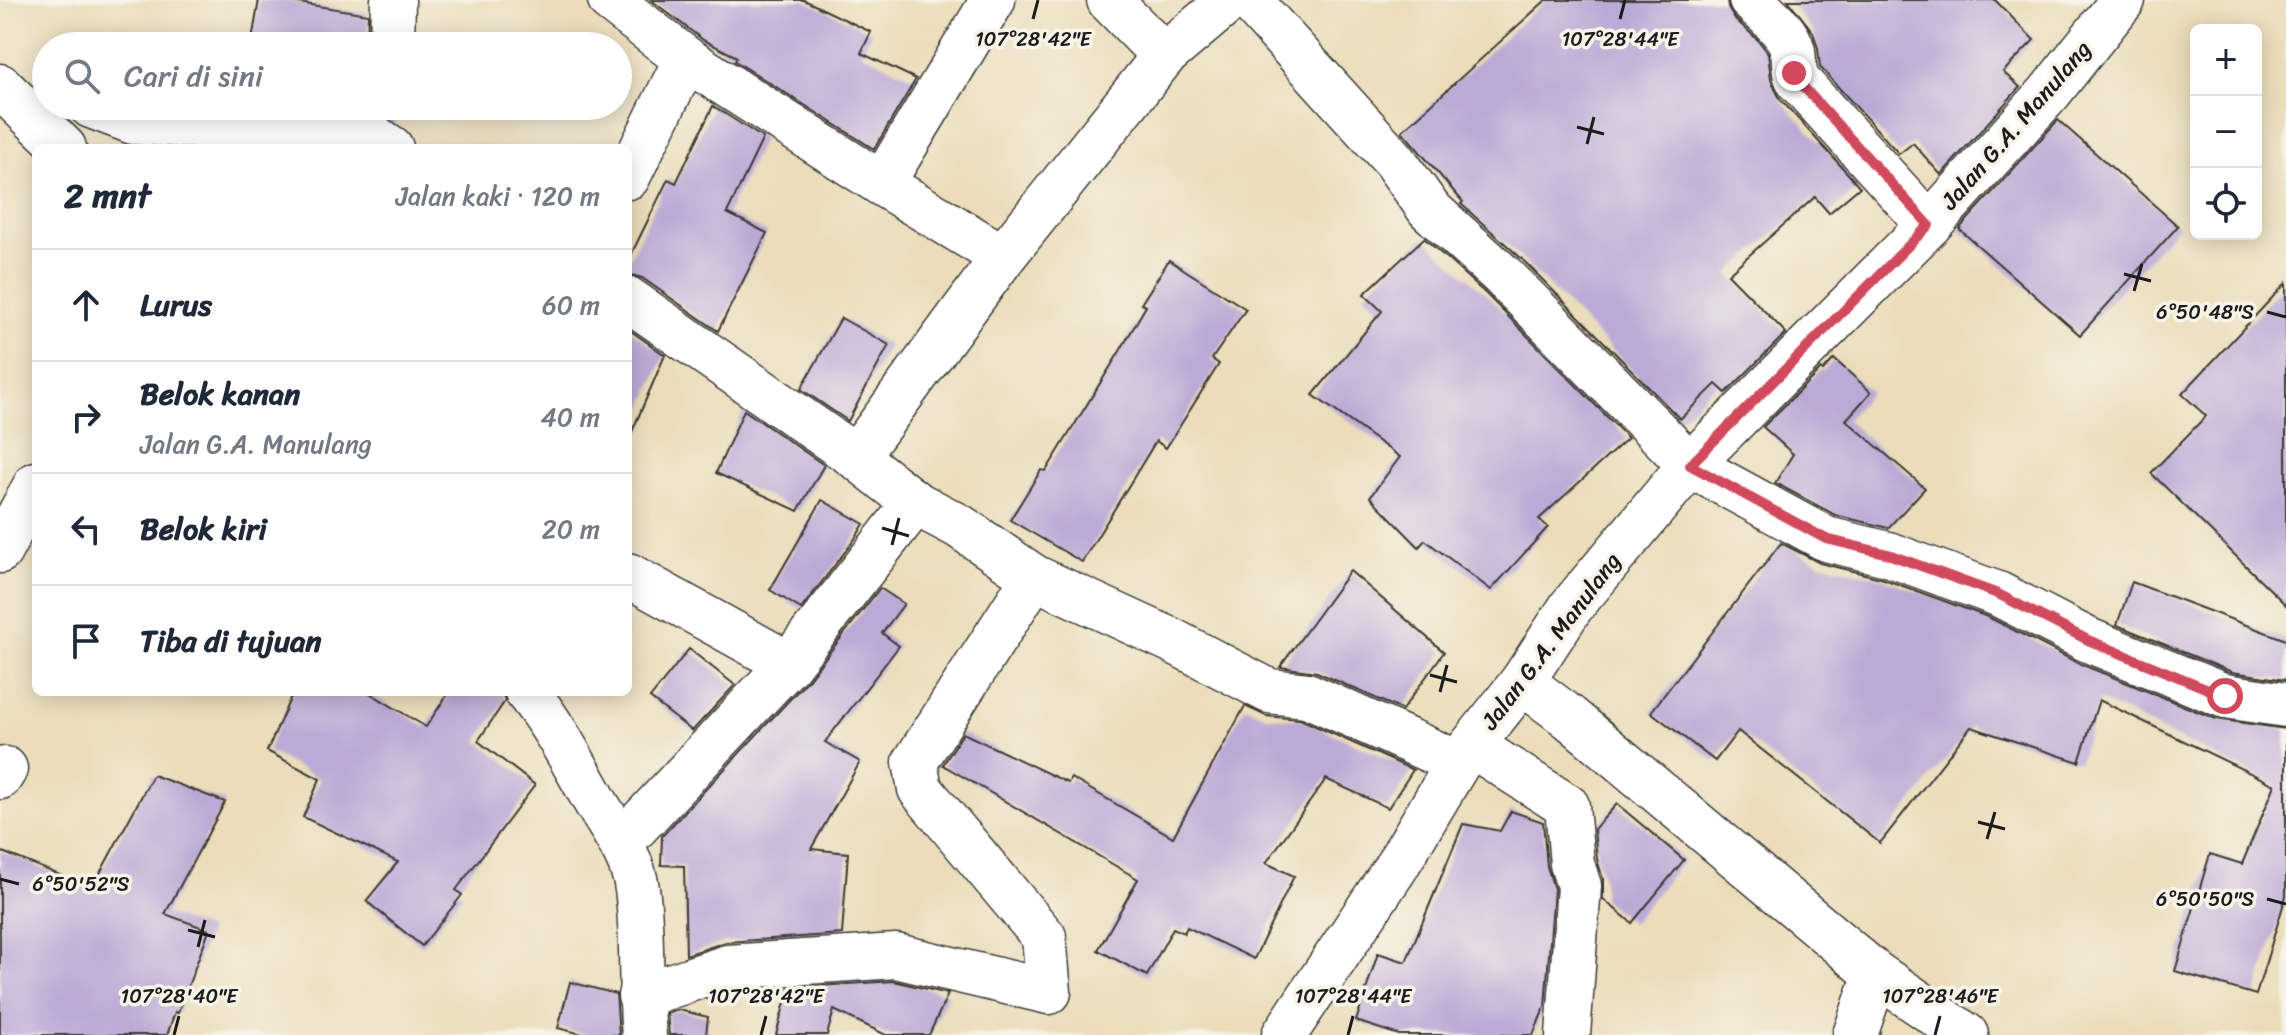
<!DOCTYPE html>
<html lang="id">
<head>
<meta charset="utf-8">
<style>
  :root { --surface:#fff; --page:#f6f6f7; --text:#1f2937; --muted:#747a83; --line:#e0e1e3 }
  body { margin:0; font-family:Sriracha,sans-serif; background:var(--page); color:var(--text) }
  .controls { position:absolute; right:24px; top:24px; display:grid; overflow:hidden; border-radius:12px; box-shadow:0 4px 20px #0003 }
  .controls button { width:72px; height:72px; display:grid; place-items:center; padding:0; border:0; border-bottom:2px solid var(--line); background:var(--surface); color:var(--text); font:40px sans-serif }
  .stop { position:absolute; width:24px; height:24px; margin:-18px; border:6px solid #d1495b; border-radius:50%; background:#fff }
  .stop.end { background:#d1495b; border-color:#fff; box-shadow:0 2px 8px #0008 }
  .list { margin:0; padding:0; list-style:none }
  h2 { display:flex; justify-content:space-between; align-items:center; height:104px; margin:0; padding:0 32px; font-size:34px }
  h2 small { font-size:26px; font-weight:400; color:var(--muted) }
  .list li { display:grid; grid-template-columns:52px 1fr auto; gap:24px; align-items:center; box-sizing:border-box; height:112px; padding:0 32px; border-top:2px solid var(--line) }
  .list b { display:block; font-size:30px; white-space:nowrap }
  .list p { margin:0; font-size:26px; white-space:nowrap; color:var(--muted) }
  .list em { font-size:26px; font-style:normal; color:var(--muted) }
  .icon { flex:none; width:44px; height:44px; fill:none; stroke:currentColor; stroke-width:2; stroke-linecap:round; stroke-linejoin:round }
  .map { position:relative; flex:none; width:2286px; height:1035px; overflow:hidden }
  .search { position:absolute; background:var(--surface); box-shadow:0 4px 20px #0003; left:32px; top:32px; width:600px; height:88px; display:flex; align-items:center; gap:20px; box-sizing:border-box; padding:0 28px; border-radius:44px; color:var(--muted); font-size:30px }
  .panel { position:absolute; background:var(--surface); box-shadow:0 4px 20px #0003; left:32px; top:144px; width:600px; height:552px; border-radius:12px }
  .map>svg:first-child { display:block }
</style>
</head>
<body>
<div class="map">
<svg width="2286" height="1035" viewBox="0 0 2286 1035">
  <rect width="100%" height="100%" fill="#f7f3e8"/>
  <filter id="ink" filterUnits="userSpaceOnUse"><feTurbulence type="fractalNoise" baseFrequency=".0125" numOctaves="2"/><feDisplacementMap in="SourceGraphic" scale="16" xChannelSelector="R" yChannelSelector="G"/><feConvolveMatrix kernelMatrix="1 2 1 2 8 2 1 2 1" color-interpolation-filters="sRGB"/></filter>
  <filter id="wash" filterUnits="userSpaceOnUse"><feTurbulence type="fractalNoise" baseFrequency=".006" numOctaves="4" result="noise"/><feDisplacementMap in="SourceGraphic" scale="32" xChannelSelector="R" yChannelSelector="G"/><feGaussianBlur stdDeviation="1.8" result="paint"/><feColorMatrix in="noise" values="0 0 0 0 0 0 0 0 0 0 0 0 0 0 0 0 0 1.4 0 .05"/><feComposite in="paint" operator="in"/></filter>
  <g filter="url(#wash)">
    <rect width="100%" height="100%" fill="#ebddba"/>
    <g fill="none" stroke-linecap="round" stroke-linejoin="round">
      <!-- stream -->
      <path stroke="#70a4dc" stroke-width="18" d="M385,106L386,143"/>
    </g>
    <g id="blocks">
      <!-- building -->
      <g fill="#bcaad6">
        <path d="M259,0H280L368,14L367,46H251Z"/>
        <path d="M651,0H804L871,32L861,53L916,79L874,149L735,61L737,57L703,40Z"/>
        <path d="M1546,0H1727L1728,8L1734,18L1758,40L1768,53L1771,80L1780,99L1860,187L1829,213L1815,197L1728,274L1786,333L1726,393L1716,384L1680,419L1521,258L1461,204L1463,202L1402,131Z"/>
        <path d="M1788,0H1995L2034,40L2003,72L2020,87L1941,175L1913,143L1899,154L1820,67L1818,48L1813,32Z"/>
        <path d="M713,106L763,138L727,213L767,233L718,331L642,278L628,274V261L668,179L676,183Z"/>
        <path d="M2058,120L2178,226L2080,335L1959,229Z"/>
        <path d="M1424,238L1486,294L1628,438L1539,519L1548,527L1491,590L1425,540L1419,547L1370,497L1400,457L1313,395L1382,311L1364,294Z"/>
        <path d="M1169,260L1246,309L1212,359L1219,364L1166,448L1156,441L1082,562L1010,520L1041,470L1046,471L1120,351L1146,306L1141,304Z"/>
        <path d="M2286,283V605L2151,473L2206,416L2182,394Z"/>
        <path d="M841,318L889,345L848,421L801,389Z"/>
        <path d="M628,329L665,355L628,441Z"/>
        <path d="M1834,359L1871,392L1846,420L1925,488L1888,528L1835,515L1775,483L1793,454L1763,427L1821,369L1823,371Z"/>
        <path d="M744,410L824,465L798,511L716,473Z"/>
        <path d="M822,500L864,524L854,540L801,609L770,590Z"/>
        <path d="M1781,543L1820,563L1881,578L1988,617L2078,663L2216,719L2286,729V896L2256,995L2175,971L2210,854L2242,864L2275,785L2099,700L2079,762L1971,727L1880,843L1738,731L1715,761L1651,712Z"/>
        <path d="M1350,571L1444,652L1402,710L1317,672L1280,667Z"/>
        <path d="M2132,582L2286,640V680L2232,672L2117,625Z"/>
        <path d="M880,588L904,604L882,633L899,646L825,742L860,762L811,849L848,853L842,934L726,942L686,955L684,866L661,865L662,836L807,681Z"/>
        <path d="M689,649L735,685L692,731L650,698Z"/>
        <path d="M293,692H368L426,727L449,692H503L505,701L478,741L535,785L456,890L462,895L422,946L366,901L398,862L303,817L320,779L267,751Z"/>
        <path d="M1245,706L1266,716L1300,719L1413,770L1388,808L1326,779L1266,863L1294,876L1254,959L1187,927L1184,933L1173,928L1147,976L1098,950L1138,879L943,765L963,733L1068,783L1071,778L1173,837Z"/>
        <path d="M153,775L225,802L165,914L209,930L178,1013L175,1012L167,1035H0V851L92,888Z"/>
        <path d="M1617,804L1684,860L1632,923L1603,899V879L1597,859L1594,829Z"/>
        <path d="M1511,811L1543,822L1547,866L1554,889L1545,1006L1533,1035H1399L1356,1021L1378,953L1406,962L1463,824L1500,831Z"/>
        <path d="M894,981L948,994L929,1035H886L834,1010L827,1035H776L789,988Z"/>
        <path d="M570,982L616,994L619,1035H586L558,1028Z"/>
        <path d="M679,1010L708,1017L706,1035H669L667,1013Z"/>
      </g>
    </g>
  </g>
  <g filter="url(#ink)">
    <use href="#blocks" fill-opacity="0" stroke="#3b3934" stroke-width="2"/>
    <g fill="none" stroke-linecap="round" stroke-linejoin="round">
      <!-- minor casing -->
      <g stroke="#3b3934" stroke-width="47">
        <g id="minor">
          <path d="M610,0L686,59L882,184L1003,257"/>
          <path d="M1109,0L1164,56"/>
          <path d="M1249,0L1394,160L1429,209L1503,276L1690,465L1826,539L1888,554L1998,594L2088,640L2225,696L2286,705"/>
          <path d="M1751,0C1765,13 1789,31 1793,51C1795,63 1792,71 1799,82L1929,225"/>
          <path d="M392,46L393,0"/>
          <path d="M0,86L64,148"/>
          <path d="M91,106L133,122L198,126L283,124L375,138L391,148"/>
          <path d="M628,177L686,59"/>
          <path d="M882,184L993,0"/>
          <path d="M628,299L856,457L915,503L959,526L1034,577L1171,640L1269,691L1307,695L1458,763"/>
          <path d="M856,457L1003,257L1164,56L1230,0"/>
          <path d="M0,551L36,484"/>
          <path d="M628,575L789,664"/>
          <path d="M1522,682L1569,717L1876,974L1966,1035"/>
          <path d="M527,692C554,725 574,764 595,801C611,828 633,857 637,889C644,937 639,986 644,1035"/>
          <path d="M1473,746L1567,806L1572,864L1579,886L1568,1035"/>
          <path d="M0,777L5,769"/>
          <path d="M621,843L789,664L915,503"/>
          <path d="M640,996L728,967L896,956L1049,992L1044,937L920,789L915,762L1034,577"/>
          <path d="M1284,1035L1396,867L1458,763L1522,682L1571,607L1690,465L1929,225L2049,93L2123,0"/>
          <path d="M1855,1035L1876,974"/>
        </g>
      </g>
      <!-- minor -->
      <use href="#minor" stroke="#fff" stroke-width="44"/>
    </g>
  </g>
  <g fill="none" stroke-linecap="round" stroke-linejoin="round" filter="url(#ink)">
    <!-- route -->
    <path stroke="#d1495b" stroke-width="10" d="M1794,73L1799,82L1929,225L1690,465L1826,539L1888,554L1998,594L2088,640L2225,696"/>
  </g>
  <!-- ticks -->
  <path fill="none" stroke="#1c1c1c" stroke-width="3" d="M1033,19L1038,0M1620,19L1625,0M1577,127L1604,134M1587,144L1594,117M2124,274L2151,281M2134,291L2142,264M2267,312L2286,317M882,528L909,536M892,545L899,518M1430,675L1457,682M1440,692L1447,665M1978,822L2005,829M1987,839L1995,812M0,879L19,884M2267,899L2286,904M188,930L215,937M198,947L205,920M174,1035L179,1016M761,1035L766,1016M1348,1035L1353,1016M1935,1035L1940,1016"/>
  <g text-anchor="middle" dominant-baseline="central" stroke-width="7" stroke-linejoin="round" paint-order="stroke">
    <!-- street labels -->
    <g font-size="24" fill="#1c1c1c" stroke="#f7f3e8">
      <text transform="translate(2016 125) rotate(-49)">Jalan G.A. Manulang</text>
      <text transform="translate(1551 641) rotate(-53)">Jalan G.A. Manulang</text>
    </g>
  </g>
  <g font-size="20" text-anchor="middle" fill="#1c1c1c" stroke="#f7f3e8" stroke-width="7" stroke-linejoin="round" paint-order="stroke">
    <text x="1620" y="46">107°28'44"E</text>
    <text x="1033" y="46">107°28'42"E</text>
    <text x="2205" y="319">6°50'48"S</text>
    <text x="81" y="891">6°50'52"S</text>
    <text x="2205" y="906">6°50'50"S</text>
    <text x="179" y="1003">107°28'40"E</text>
    <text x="766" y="1003">107°28'42"E</text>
    <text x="1353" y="1003">107°28'44"E</text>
    <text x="1940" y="1003">107°28'46"E</text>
  </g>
</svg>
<div class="controls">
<button>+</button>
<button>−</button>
<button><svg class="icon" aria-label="locate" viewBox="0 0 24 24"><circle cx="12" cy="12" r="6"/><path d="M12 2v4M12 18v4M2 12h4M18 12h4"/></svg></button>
</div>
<div class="stop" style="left:2225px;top:696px"></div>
<div class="stop end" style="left:1794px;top:73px"></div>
<div class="search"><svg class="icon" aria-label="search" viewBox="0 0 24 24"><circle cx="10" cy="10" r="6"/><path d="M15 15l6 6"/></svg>Cari di sini</div>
<section class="panel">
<h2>2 mnt<small>Jalan kaki · 120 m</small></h2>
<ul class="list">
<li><svg class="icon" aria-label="ahead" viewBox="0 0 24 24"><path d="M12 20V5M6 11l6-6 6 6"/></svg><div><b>Lurus</b></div><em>60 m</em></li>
<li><svg class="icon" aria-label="right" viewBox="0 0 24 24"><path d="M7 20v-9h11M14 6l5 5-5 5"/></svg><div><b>Belok kanan</b><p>Jalan G.A. Manulang</p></div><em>40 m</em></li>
<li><svg class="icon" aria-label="left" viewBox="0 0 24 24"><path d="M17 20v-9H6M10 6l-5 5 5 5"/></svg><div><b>Belok kiri</b></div><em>20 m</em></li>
<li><svg class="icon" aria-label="arrive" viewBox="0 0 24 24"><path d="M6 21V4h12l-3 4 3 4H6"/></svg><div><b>Tiba di tujuan</b></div></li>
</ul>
</section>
</div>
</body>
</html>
